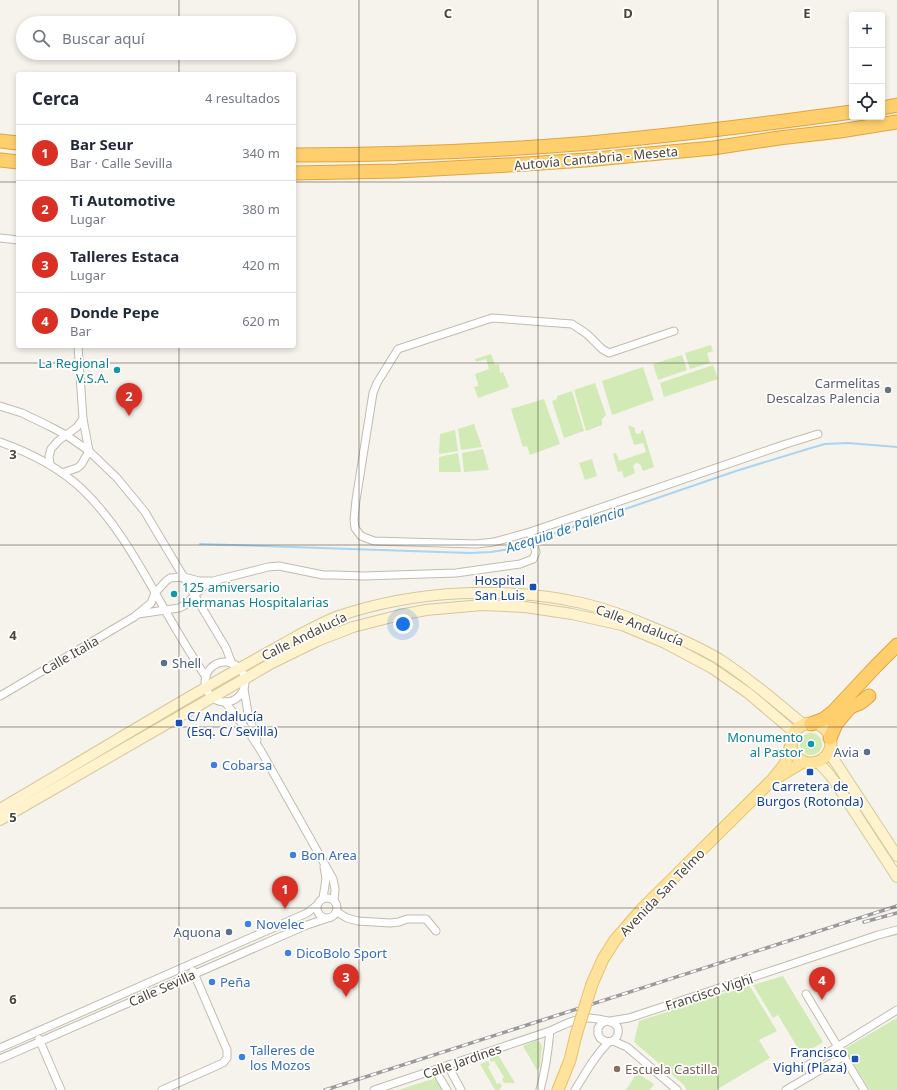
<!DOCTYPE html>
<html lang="es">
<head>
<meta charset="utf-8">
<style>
  :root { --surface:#fff; --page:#f2f2f3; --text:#1f2937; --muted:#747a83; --line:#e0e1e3; --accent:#d93025 }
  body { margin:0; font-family:"Noto Sans",sans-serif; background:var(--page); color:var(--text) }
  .controls { position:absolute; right:12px; top:12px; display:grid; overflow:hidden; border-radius:4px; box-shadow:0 2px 6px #0003 }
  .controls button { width:36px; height:36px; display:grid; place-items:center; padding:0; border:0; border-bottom:1px solid var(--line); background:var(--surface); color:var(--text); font:20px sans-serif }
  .you { position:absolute; left:403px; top:624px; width:14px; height:14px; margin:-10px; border:3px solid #fff; border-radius:50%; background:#1a73e8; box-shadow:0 0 0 6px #1a73e833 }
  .badge { display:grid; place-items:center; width:26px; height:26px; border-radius:50%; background:var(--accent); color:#fff; font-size:13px; font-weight:700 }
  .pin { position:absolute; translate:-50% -33px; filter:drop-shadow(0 1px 2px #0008) }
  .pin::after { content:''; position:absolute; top:21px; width:14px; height:12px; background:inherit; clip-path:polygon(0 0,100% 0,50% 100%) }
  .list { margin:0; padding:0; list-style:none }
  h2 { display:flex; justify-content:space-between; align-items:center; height:52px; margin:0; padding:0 16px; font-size:17px }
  h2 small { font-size:13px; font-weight:400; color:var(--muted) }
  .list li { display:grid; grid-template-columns:26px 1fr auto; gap:12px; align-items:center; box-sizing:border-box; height:56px; padding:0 16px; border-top:1px solid var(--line) }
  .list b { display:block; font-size:15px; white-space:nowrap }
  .list p { margin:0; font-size:13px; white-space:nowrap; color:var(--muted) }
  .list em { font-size:13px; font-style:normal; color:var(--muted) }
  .icon { flex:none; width:22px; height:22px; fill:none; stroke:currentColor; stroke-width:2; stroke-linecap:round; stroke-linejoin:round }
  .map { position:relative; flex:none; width:897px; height:1090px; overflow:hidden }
  .search { position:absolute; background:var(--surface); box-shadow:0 2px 6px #0003; left:16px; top:16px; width:280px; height:44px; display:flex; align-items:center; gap:10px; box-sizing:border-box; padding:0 14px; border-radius:22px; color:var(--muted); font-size:15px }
  .panel { position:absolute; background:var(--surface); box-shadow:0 2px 6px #0003; left:16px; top:72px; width:280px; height:276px; border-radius:4px }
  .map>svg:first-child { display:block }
</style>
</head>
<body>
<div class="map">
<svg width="897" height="1090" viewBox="0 0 897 1090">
  <rect width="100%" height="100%" fill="#f6f3ec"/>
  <!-- green -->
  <g fill="#d2eab5">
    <path d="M711,345L713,351L707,353L710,363L690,369L685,353Z"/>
    <path d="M491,354L495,365L499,364L500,373L503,372L509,387L478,398L474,387L478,386V384L475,374L489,369L486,359L476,362L475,359Z"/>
    <path d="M682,355L687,370L658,380L653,364Z"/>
    <path d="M713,365L718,379L664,397L660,383Z"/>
    <path d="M643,367L654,400L612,415L602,381Z"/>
    <path d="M595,383L606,415L602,419V425L586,431L574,390Z"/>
    <path d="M572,391L584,431L564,438L552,401L557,399V396Z"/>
    <path d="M544,399L560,444L530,455L527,446L523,447L511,409Z"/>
    <path d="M474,424L482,447L461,450L458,429Z"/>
    <path d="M628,425L635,428V432L637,434L641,433V431L643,430L654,467L643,471L640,464L636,463L633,466L635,473L624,478L622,471L618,472L613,454L616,453L619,461L646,452L643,443L634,445Z"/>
    <path d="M455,430L458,451L439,454L440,434Z"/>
    <path d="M483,449L489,470L464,472L462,453Z"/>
    <path d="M458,453L461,472H439V457Z"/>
    <path d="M592,459L597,476L585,480L579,463Z"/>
    <circle cx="811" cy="744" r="11"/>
    <path d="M783,976L823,1042L802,1055L778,1015L773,1018L753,985Z"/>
    <path d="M749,985L777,1031L759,1040L770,1058L716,1090H687L684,1085L634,1042L639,1021Z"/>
    <path d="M897,1018V1090H870L844,1049Z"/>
    <path d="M536,1040L540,1042L542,1046L540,1067L537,1070L523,1046Z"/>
    <path d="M498,1055L515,1083C512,1084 508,1082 504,1083L502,1079L504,1077L494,1061L491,1062L489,1058Z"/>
    <path d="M488,1061L490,1065L488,1067L497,1084L500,1083L502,1086L499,1090H495L480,1064Z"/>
    <path d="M637,1073L654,1084L650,1090H626Z"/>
    <path d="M436,1078L443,1090H398Z"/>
  </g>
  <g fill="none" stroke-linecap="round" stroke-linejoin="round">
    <!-- stream -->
    <g stroke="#a9d4f2" stroke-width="2">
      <path d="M535,540L736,471L811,448L825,444L848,443L897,447"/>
      <path d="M200,544L470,553L491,552L510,549L531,542"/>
    </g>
    <!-- minor casing -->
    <g stroke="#c2bbae" stroke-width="9">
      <g id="minor">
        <path d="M0,238L18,240"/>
        <path d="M0,406L22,413L49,426L66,435L89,451L117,478L145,512L155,529L226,648L232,664"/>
        <path d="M0,442C31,453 60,468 83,490C118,524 141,568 165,610C178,633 191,655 206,677"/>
        <path d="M50,465L49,456L51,449L58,441L77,427L83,419"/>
        <path d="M62,473L77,468L81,465L89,451L83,419L78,346"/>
        <path d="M530,532L786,444L818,434"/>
        <path d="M138,614L179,608L185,605L205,585L213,581L268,567L279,566L323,575H333L364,576L456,573L520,564L533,559L536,552L530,532L494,542L476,544L374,541L361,536L355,528L354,520L356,500L373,393L377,383L398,349L492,318L572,324L587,334L602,349L609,353L674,331"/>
        <circle cx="225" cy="682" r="20"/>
        <path d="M244,689L248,713L257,740"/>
        <path d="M0,696L134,617L145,608L151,603L155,593L166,581L170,578L184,577L199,581H210"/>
        <path d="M225,702L250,734L261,751L333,879L335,889L334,900"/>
        <circle cx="327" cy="908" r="10"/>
        <path d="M323,898L326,879L324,867"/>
        <path d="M337,912L347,918L358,921L390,923L399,922L407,919H426L436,931"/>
        <path d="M806,994L864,1090"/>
        <path d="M606,1021L601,1024L598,1028V1034L600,1038L606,1042L613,1041L627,1047L677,1090"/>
        <path d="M610,1021L629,1018L789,965L878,935L897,930"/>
        <path d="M39,1039L61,1090"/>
        <path d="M0,1048L307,913L316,906"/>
        <path d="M0,1059L307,925L325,919"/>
        <path d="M448,1066L461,1090"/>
        <path d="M435,1070L447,1090"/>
        <path d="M811,1075L808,1069V1065L897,1010"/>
        <path d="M162,1090L223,1063L227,1058V1050L193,971"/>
        <path d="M374,1090L550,1031C561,1026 576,1018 589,1018C593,1018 610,1021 613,1023C621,1027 619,1036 613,1041"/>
        <path d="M540,1090C546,1069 548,1052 550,1031"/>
        <path d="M575,1090C585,1074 595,1055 609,1042"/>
        <path d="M786,1090L844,1056"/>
      </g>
    </g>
    <!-- secondary casing -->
    <g stroke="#d6c79b" stroke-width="12">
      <g id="secondary">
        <path d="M829,752L897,856"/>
        <path d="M818,762L830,775L837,785L897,877"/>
        <path d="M0,809C75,765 149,720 224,677C244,666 263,655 283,644C301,634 320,623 339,616C415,590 504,586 582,603C607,609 631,618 654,628C676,637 699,647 719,659C749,678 776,702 804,725"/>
        <path d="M0,820L272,663L317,641L353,627L400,615L426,610L482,605L525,607L572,614L622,625L665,643L712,668L748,693L794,732"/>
      </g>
    </g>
    <!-- primary casing -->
    <g stroke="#e6c16a" stroke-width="13">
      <g id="primary">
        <circle cx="811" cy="743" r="20"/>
        <path d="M778,777L803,762"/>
        <path d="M592,984L603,959L615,940L642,909L772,780L785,764L791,745"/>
        <path d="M558,1090L570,1060L576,1035"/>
      </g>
    </g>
    <!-- motorway casing -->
    <g stroke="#e0a43c" stroke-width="15">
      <g id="motorway">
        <path d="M882,108L897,105"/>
        <path d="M0,141L18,143"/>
        <path d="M294,155C393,155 492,151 590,143C678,135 765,124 852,112"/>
        <path d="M0,160L18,162"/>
        <path d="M294,173L397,171L526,164L585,160L713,148L779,138L840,131L897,122"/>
        <path d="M850,707L860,703L869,696"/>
        <path d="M811,724L824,719L833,712L876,666L897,645"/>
        <path d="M830,738L836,724L851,706"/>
      </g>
    </g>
    <!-- minor -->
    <use href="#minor" stroke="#fff" stroke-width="7"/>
    <!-- secondary -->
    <use href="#secondary" stroke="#fff3cd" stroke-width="10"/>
    <!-- primary -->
    <use href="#primary" stroke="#ffe39c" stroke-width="11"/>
    <!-- motorway -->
    <use href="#motorway" stroke="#ffcf6e" stroke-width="13"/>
    <!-- rail casing -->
    <g stroke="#9a9a9a" stroke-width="3.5">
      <g id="rail">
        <path d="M864,922L897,913"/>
        <path d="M325,1090L897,906"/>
      </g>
    </g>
    <!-- rail -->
    <use href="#rail" stroke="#fff" stroke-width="2" stroke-dasharray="6" stroke-linecap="butt"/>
    <!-- primary-bridge casing -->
    <g stroke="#e6c16a" stroke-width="13" stroke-linecap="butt">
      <path id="primary-bridge" d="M576,1035L592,984"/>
    </g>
    <!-- primary-bridge -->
    <use href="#primary-bridge" stroke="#ffe39c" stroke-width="11"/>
  </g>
  <!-- grid -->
  <path fill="none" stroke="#4b4439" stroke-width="1" stroke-opacity="0.55" d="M179,0V23M359,0V1090M538,0V1090M718,0V1090M179,53V74M0,182H18M294,182H897M179,346V1090M0,363H897M0,545H897M0,727H897M0,908H897"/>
  <!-- markers -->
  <g fill="#0f9aa8" stroke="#fff" stroke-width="1.5">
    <circle cx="117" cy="370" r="4"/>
    <circle cx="174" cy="594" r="4"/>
    <circle cx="811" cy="744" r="4"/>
  </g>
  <circle fill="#6b7280" stroke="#fff" stroke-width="1.5" cx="888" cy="390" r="4"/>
  <g fill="#1a4fb4" stroke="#fff" stroke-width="1.5">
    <rect x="529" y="583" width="8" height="8" rx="2"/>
    <rect x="175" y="719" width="8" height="8" rx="2"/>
    <rect x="806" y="768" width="8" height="8" rx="2"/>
    <rect x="851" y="1055" width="8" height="8" rx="2"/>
  </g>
  <g fill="#5c6f8a" stroke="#fff" stroke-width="1.5">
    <circle cx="164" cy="663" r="4"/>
    <circle cx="867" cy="752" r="4"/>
    <circle cx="229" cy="932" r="4"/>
  </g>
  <g fill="#3f7fe0" stroke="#fff" stroke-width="1.5">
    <circle cx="214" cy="765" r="4"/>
    <circle cx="293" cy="855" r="4"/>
    <circle cx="248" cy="924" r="4"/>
    <circle cx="288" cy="953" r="4"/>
    <circle cx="212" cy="982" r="4"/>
    <circle cx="242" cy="1057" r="4"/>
  </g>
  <circle fill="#8d6e63" stroke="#fff" stroke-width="1.5" cx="617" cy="1069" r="4"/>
  <g text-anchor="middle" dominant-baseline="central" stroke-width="3.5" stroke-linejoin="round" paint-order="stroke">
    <!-- street labels -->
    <g font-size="13" fill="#4b4439" stroke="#fff">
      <text transform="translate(596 158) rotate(-5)">Autovía Cantabria - Meseta</text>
      <text transform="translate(640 625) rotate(21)">Calle Andalucía</text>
      <text transform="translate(304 636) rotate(-26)">Calle Andalucía</text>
      <text transform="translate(70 655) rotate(-30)">Calle Italia</text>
      <text transform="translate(662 892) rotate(-46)">Avenida San Telmo</text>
      <text transform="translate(162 988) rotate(-24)">Calle Sevilla</text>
      <text transform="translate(709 992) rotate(-18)">Francisco Vighi</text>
      <text transform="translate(462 1061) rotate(-19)">Calle Jardines</text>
    </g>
    <!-- culture labels -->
    <g font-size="13" fill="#0d838f" stroke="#fff" text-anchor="end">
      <text x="109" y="363">La Regional<tspan x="109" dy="15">V.S.A.</tspan></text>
      <text x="182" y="587" text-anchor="start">125 amiversario<tspan x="182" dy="15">Hermanas Hospitalarias</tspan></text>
      <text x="803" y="737">Monumento<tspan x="803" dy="15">al Pastor</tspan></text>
    </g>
    <!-- worship labels -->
    <g font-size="13" fill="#5b616d" stroke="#fff" text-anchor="end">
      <text x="880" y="383">Carmelitas<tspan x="880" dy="15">Descalzas Palencia</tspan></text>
    </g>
    <!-- transit labels -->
    <g font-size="13" fill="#164399" stroke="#fff" text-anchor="end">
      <text x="525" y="580">Hospital<tspan x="525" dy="15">San Luis</tspan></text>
      <text x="187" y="716" text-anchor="start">C/ Andalucía<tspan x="187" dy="15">(Esq. C/ Sevilla)</tspan></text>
      <text x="810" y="786" text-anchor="middle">Carretera de<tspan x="810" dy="15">Burgos (Rotonda)</tspan></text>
      <text x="847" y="1052">Francisco<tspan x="847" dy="15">Vighi (Plaza)</tspan></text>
    </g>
    <!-- service labels -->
    <g font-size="13" fill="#4e5e75" stroke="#fff" text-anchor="end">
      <text x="172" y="663" text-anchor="start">Shell</text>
      <text x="859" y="752">Avia</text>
      <text x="221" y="932">Aquona</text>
    </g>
    <!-- shop labels -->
    <g font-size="13" fill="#366cbe" stroke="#fff" text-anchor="start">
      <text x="222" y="765">Cobarsa</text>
      <text x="301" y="855">Bon Area</text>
      <text x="256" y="924">Novelec</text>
      <text x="296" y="953">DicoBolo Sport</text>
      <text x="220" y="982">Peña</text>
      <text x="250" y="1050">Talleres de<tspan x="250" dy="15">los Mozos</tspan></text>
    </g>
    <!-- education labels -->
    <g font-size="13" fill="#785e54" stroke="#fff" text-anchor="start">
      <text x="625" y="1069">Escuela Castilla</text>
    </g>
    <!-- water labels -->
    <g font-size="14" font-style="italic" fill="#2e7ab2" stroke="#fff">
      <text transform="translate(565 529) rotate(-18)">Acequia de Palencia</text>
    </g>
  </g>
  <g font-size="13" text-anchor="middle" font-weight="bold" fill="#4b4439" stroke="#fff" stroke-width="3.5" stroke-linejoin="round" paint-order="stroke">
    <text x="448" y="18">C</text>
    <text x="628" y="18">D</text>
    <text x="807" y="18">E</text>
    <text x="13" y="459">3</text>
    <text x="13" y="640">4</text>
    <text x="13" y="822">5</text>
    <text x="13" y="1004">6</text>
  </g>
</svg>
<div class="controls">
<button>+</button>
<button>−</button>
<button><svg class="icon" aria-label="locate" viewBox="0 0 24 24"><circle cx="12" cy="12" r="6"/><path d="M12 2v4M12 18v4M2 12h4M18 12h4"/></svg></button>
</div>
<div class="you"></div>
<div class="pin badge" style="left:285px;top:909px">1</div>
<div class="pin badge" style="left:129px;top:416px">2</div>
<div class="pin badge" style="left:346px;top:997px">3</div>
<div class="pin badge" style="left:822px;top:1000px">4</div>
<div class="search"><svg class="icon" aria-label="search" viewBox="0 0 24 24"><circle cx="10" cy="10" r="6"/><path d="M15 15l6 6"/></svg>Buscar aquí</div>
<section class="panel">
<h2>Cerca<small>4 resultados</small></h2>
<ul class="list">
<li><span class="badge">1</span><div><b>Bar Seur</b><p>Bar · Calle Sevilla</p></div><em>340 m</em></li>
<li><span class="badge">2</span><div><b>Ti Automotive</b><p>Lugar</p></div><em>380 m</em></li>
<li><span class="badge">3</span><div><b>Talleres Estaca</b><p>Lugar</p></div><em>420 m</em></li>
<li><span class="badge">4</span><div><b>Donde Pepe</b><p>Bar</p></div><em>620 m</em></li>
</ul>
</section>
</div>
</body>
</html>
